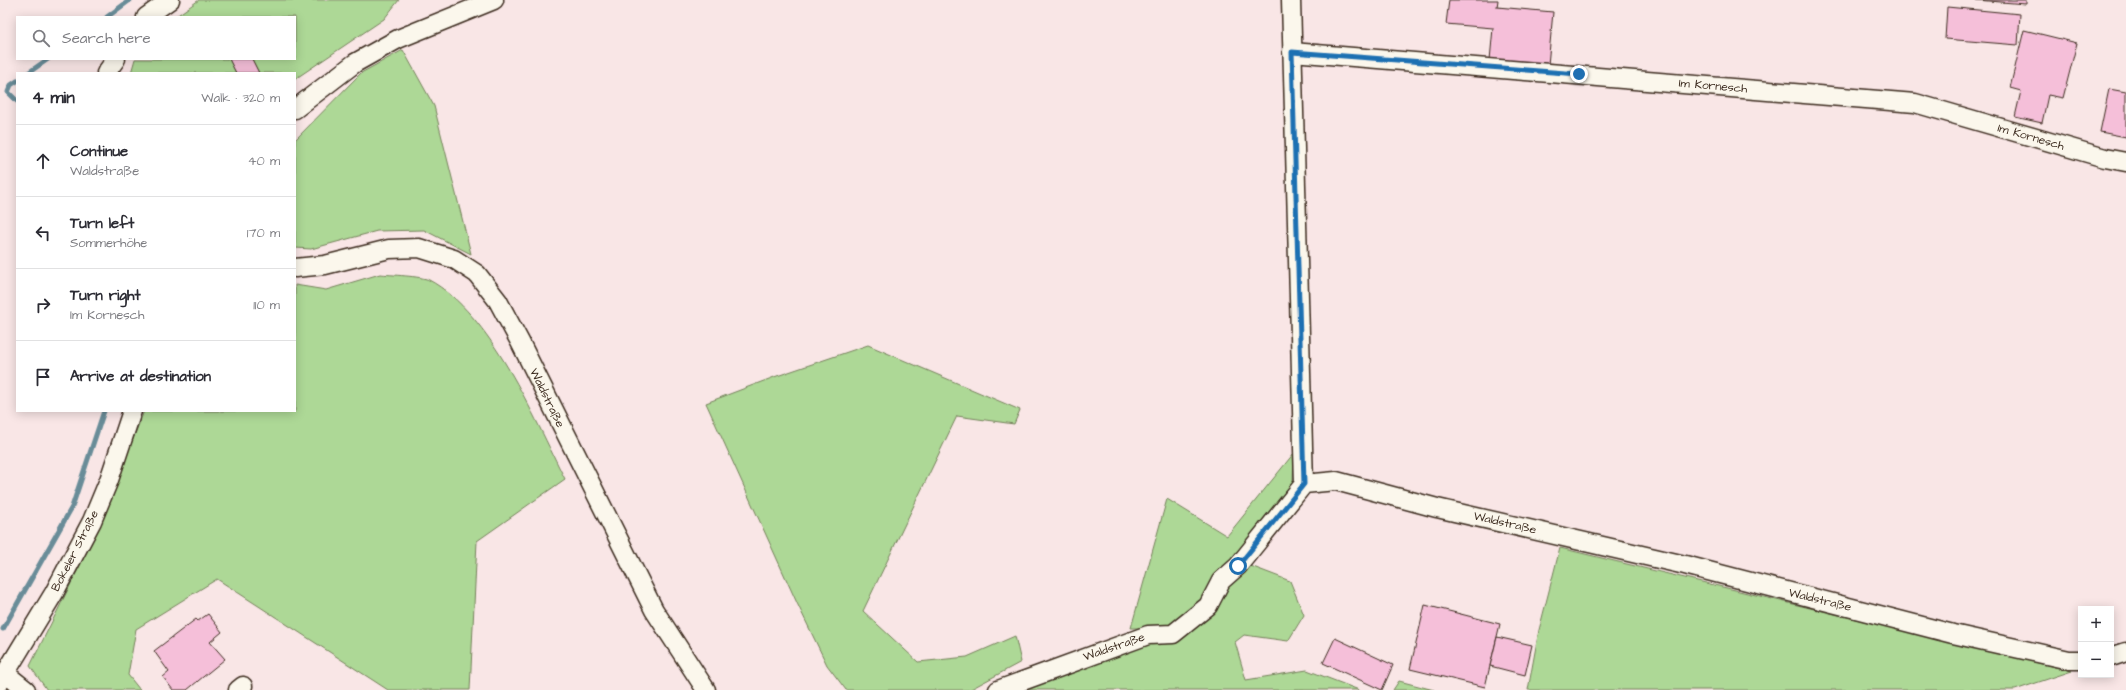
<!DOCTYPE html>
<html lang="en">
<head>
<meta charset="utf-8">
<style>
  :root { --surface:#fff; --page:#f2f2f3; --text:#2b2b33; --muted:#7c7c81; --line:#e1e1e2 }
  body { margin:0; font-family:"Architects Daughter",sans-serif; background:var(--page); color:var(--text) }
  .controls { position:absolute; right:12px; bottom:12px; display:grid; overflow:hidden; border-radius:0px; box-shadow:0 2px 10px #0003 }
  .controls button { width:36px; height:36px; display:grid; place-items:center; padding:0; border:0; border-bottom:1px solid var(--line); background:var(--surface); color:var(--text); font:20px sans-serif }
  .stop { position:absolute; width:12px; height:12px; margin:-9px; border:3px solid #1f6fb2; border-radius:50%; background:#fff }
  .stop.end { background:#1f6fb2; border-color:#fff; box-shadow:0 1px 4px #0008 }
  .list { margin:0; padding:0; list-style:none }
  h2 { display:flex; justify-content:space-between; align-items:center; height:52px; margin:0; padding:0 16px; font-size:17px }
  h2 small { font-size:13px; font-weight:400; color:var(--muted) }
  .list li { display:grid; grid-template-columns:26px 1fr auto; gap:12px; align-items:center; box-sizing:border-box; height:72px; padding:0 16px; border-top:1px solid var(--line) }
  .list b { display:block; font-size:15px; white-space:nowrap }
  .list p { margin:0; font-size:13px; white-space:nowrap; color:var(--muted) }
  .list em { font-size:13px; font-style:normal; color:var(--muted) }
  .icon { flex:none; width:22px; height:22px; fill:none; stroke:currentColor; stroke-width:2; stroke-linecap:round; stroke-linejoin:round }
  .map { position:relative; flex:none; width:2126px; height:690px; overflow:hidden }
  .search { position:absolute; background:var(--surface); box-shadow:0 2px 10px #0003; left:16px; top:16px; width:280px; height:44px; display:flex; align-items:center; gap:10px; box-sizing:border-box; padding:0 14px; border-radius:0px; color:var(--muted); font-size:15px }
  .panel { position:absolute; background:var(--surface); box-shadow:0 2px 10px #0003; left:16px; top:72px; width:280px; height:340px; border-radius:0px }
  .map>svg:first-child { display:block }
</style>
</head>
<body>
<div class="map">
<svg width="2126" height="690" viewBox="0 0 2126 690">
  <rect width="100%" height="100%" fill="#f9e6e6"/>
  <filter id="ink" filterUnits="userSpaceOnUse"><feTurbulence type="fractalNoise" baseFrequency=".025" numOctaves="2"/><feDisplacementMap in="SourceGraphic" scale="8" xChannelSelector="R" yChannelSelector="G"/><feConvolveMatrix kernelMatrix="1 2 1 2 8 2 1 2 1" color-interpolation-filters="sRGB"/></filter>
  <g filter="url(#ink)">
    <!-- green -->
    <g fill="#add896" stroke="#74815a">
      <path d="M199,0H399L384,19L295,79V73H131L135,59H295V17H175Z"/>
      <path d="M403,50L434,106L471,254L424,230L377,231L311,249L295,248V140L361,73Z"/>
      <path d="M380,274C390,275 421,276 429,280C491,313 534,418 565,479L477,541L470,690H388L217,579L136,629L128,675L140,690H47L30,666L96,533L144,411H295V285L326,290Z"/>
      <path d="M868,345L1020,410L1014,424L957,416L863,611L918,662L967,657L1015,636L1021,662L969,690H846L827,665L797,603L706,403L777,376Z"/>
      <path d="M1294,453L1293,482L1235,562L1202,601L1170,628H1131L1167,499L1227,536Z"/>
      <path d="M1560,548L2072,671L2015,690H1528L1539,630Z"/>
      <path d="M1248,565L1290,581L1304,615L1288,641L1244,635L1235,642L1246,680L1307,670L1359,690H1023L1148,643L1226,586Z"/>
      <path d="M1399,681L1434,690H1393Z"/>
    </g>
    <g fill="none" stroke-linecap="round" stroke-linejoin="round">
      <!-- stream -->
      <g stroke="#698c98" stroke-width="5">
        <path d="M107,17L130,0"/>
        <path d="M28,73L48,59"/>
        <path d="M17,81L11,85L8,92L17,101"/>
        <path d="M3,629L72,507L104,411"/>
      </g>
    </g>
    <!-- building -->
    <g fill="#f5bfd9" stroke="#3b2a1e">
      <path d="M1449,0H1498L1497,7L1553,12L1548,65L1490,60L1493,28L1446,24Z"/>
      <path d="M1976,0H2026V4Z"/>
      <path d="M1947,7L2020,14L2018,45L1945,39Z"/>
      <path d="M2024,30L2077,43L2063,98L2048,95L2042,123L2015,117L2021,91L2010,88Z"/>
      <path d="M229,59H252L259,73H236Z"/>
      <path d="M2109,89L2126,92V137L2100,132Z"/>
      <path d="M1425,605L1500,624L1485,687L1410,669Z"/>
      <path d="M208,614L222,632L210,642L225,659L187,690H173L163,677L169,672L154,651L196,619L198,621Z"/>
      <path d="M1497,637L1532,645L1525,675L1490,666Z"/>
      <path d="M1335,638L1393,665L1382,690L1323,663Z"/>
    </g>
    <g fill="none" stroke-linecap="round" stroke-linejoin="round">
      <!-- minor casing -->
      <g stroke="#3b2a1e" stroke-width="21">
        <g id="minor">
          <path d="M1291,0L1304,484"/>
          <path d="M146,17L170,0"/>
          <path d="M1292,52L1915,103L2105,158L2126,162"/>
          <path d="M106,73L116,59"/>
          <path d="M295,109L355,63L398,39L494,0"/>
          <path d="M295,268L325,265L389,249L419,248L454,259L477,274L498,301L520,342L654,610L706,690"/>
          <path d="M2111,657L2126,652"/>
          <path d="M6,674L26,690"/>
          <path d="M0,682L54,593L92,521L109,480L132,411"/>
          <path d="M238,690L243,686"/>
          <path d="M998,690L1148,635L1173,634L1208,606L1221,581L1238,566L1304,484L1336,481L1437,508L1685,565L1953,634L2069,660H2081"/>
        </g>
      </g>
      <!-- minor -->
      <use href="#minor" stroke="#fbf7ec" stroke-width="18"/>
    </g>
  </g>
  <g fill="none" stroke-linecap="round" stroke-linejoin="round" filter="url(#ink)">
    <!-- route -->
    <path stroke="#1f6fb2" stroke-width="5" d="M1238,566L1304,484L1292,52L1579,74"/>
  </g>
  <g text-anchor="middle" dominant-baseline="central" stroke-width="3" stroke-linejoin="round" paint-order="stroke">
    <!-- street labels -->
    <g font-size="12" fill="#3b2a1e" stroke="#fbf7ec">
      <text transform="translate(1713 86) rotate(5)">Im Kornesch</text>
      <text transform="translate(2031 137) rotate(16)">Im Kornesch</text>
      <text transform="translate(547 398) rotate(64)">Waldstraße</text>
      <text transform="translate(1505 523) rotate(13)">Waldstraße</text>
      <text transform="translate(75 551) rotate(-63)">Bokeler Straße</text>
      <text transform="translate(1820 600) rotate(14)">Waldstraße</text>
      <text transform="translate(1114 647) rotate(-19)">Waldstraße</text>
    </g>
  </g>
</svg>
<div class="controls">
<button>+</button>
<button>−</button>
</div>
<div class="stop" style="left:1238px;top:566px"></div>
<div class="stop end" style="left:1579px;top:74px"></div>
<div class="search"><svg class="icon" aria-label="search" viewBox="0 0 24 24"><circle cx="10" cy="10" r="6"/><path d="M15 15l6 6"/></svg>Search here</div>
<section class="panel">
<h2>4 min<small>Walk · 320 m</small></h2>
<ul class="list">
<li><svg class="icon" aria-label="ahead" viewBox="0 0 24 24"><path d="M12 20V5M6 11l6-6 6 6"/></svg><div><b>Continue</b><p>Waldstraße</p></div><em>40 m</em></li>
<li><svg class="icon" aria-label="left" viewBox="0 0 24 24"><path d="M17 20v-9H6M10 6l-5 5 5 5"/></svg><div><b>Turn left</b><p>Sommerhöhe</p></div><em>170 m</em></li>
<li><svg class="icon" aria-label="right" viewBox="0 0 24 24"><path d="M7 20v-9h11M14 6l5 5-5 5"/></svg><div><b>Turn right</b><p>Im Kornesch</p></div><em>110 m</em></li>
<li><svg class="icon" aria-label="arrive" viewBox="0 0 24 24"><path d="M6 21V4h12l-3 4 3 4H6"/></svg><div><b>Arrive at destination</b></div></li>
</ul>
</section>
</div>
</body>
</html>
